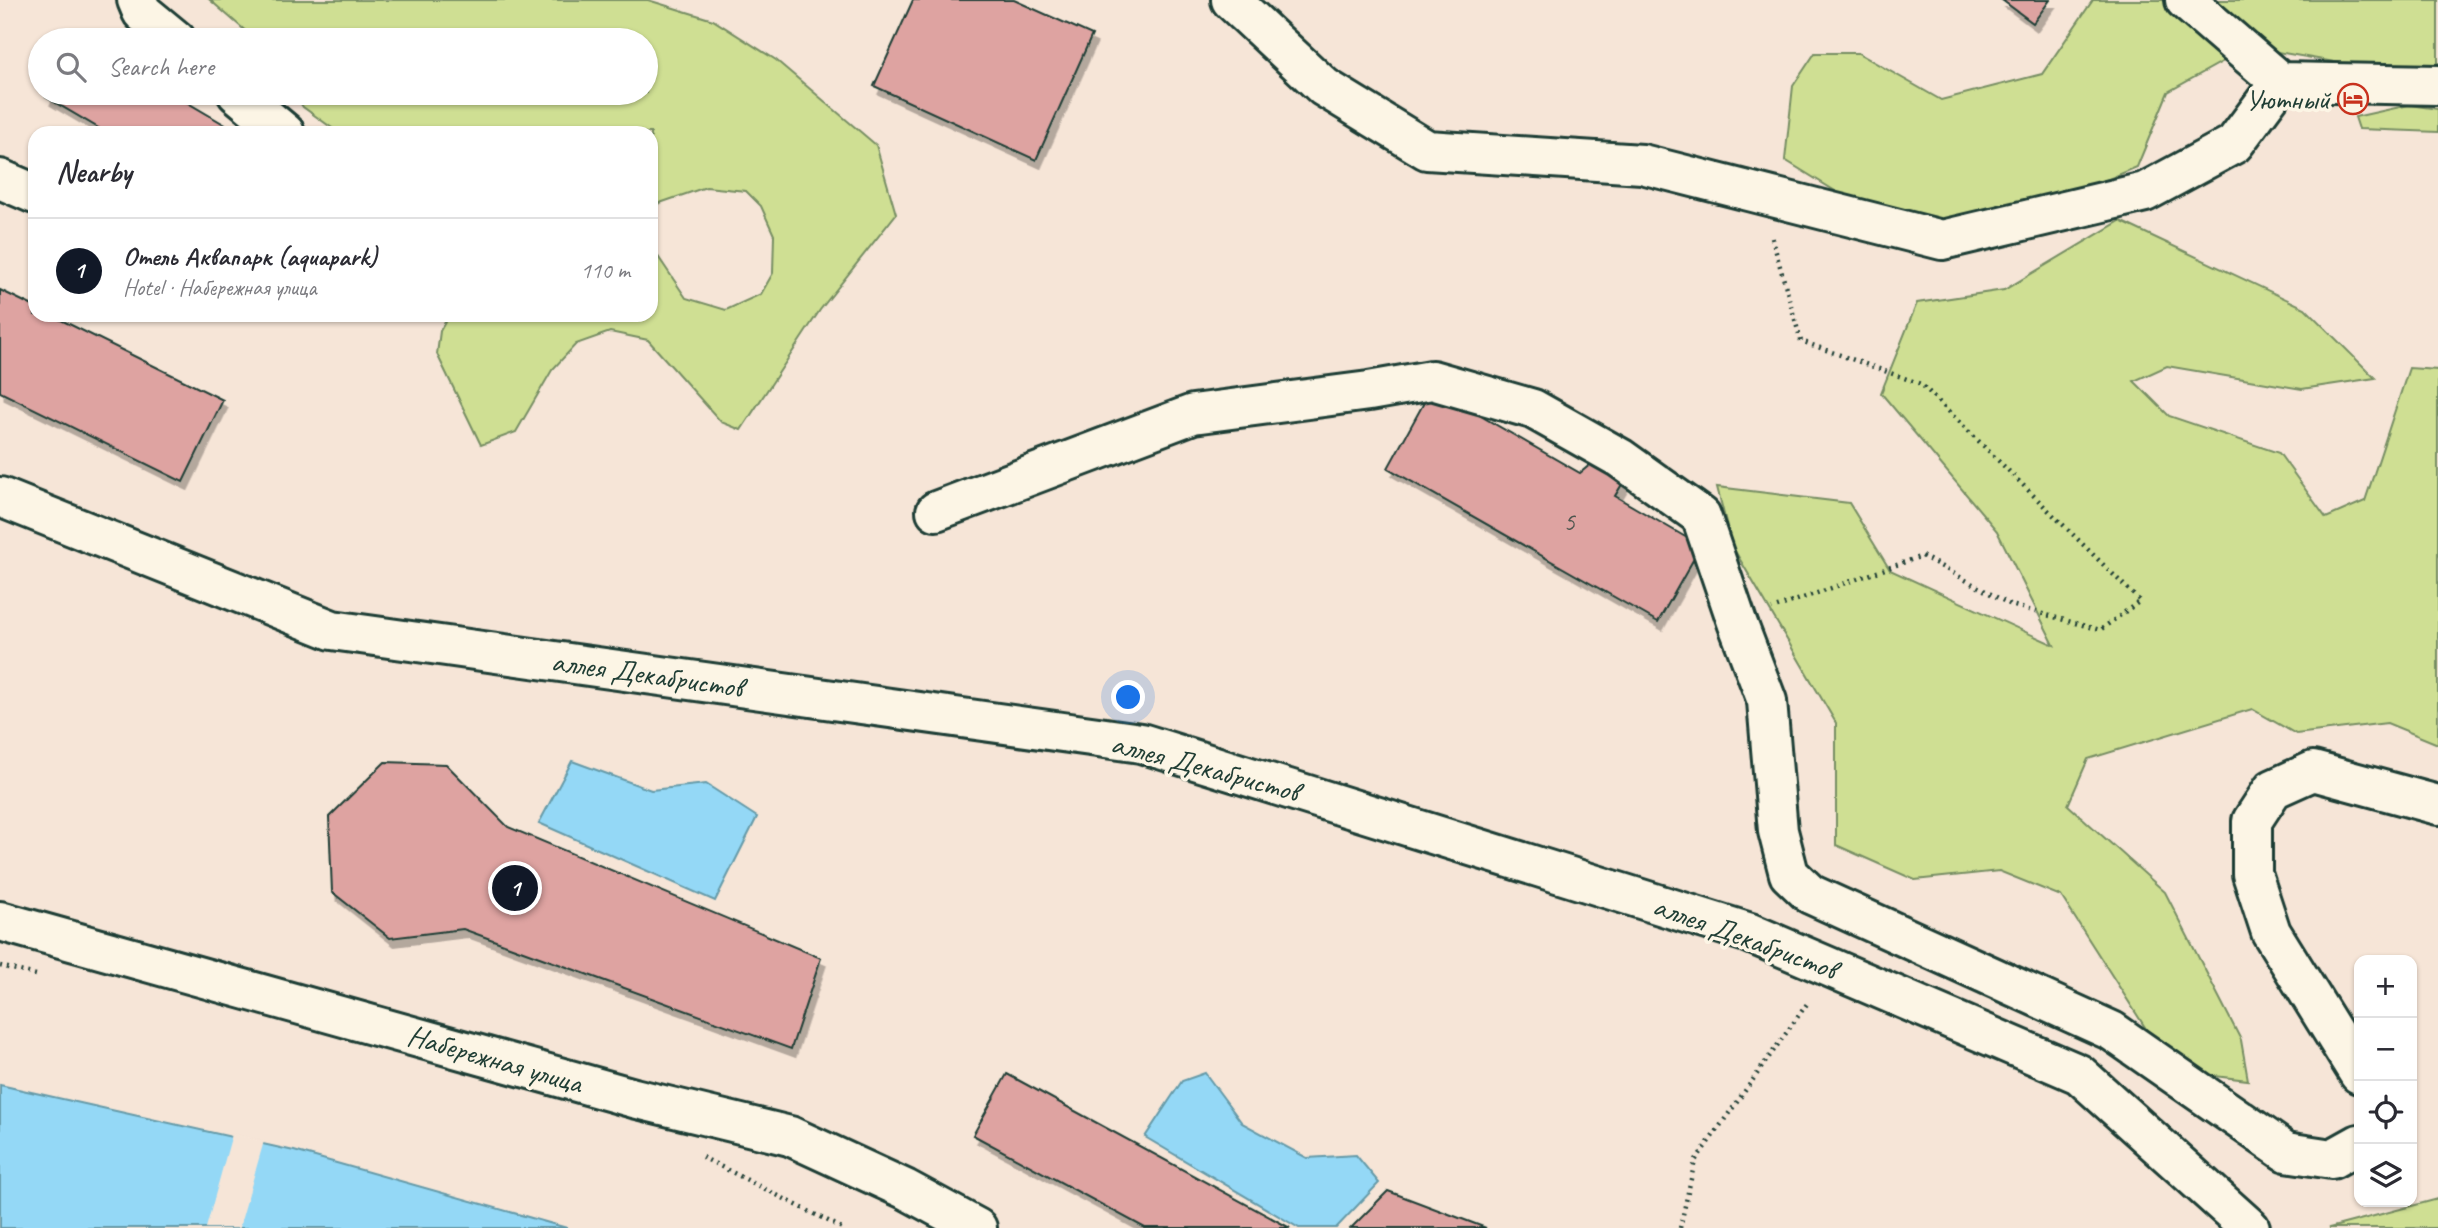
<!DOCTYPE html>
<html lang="en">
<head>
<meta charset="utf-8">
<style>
  :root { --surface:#fff; --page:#f7f7f7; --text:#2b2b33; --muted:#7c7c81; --line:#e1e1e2; --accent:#111827 }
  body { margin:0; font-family:Caveat,sans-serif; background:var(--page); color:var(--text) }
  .controls { position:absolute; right:21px; bottom:21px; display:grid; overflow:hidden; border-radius:14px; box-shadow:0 2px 5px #0004 }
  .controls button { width:63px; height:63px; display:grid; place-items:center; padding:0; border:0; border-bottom:2px solid var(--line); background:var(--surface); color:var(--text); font:35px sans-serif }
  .you { position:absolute; left:1129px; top:698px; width:24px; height:24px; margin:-18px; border:5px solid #fff; border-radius:50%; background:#1a73e8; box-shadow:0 0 0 10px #1a73e833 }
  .badge { display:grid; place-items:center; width:46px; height:46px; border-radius:50%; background:var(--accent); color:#fff; font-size:23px; font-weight:700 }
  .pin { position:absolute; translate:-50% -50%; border:4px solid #fff; box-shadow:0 2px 7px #0006 }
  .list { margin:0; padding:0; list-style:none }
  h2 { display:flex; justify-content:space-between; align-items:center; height:91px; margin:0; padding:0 28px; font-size:30px }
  h2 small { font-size:23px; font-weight:400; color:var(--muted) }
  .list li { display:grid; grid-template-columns:46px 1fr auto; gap:21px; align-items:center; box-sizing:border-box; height:105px; padding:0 28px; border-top:2px solid var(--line) }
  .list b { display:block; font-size:26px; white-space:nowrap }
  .list p { margin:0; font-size:23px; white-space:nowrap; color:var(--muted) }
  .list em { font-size:23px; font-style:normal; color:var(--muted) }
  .icon { flex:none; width:38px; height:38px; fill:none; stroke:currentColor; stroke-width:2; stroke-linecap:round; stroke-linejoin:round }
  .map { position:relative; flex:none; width:2438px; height:1228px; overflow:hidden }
  .search { position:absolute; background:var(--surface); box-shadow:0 2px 5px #0004; left:28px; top:28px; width:630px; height:77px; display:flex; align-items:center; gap:18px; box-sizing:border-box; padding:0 24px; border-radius:38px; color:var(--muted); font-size:26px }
  .panel { position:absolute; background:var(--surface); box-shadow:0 2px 5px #0004; left:28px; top:126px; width:630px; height:196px; border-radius:21px }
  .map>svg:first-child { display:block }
</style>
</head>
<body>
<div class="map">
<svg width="2438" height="1228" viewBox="0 0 2438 1228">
  <defs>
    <filter id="shadow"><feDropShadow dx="4.5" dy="8" stdDeviation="0" flood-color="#0004"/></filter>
  </defs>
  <rect width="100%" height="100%" fill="#f6e5d7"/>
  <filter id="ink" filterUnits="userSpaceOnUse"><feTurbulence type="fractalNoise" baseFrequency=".0143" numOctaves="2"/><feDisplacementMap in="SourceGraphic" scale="14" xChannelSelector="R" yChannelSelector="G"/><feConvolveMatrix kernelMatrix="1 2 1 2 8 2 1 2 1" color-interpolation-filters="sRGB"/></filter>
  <g filter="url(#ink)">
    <!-- green -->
    <g fill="#cfdf93" stroke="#778e64" stroke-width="2">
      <path d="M210,0H648L713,20L776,60L876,145L896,214L820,310L741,430L721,422L648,340L610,332L576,344L552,370L516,432L481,445L437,354L440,331L449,315H651V246L686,298L726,310L761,294L773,273L774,235L761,206L746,191L706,187L651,206V133H339L303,107L294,93H646V40H256Z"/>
      <path d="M2093,0H2438V65L2357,66L2249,47L2168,92L2137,167L1995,227L1871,213L1785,160L1793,86L1815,53H1858L1941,100L2042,74Z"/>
      <path d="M2409,105L2438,109V132L2359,129L2355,117Z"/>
      <path d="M2120,221L2305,308L2375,378L2302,389L2167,366L2134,381L2169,416L2279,453L2326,518L2365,501L2409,368L2438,370V744L2387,723L2296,734L2252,709L2088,759L2068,805L2165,892L2241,1040L2248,1080L2173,1071L2061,896L1999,871L1915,880L1836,845V723L1732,546L1717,487L1849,503L1890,570L2054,645L1997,531L1881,393L1917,303L2004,290Z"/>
      <path d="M2438,1199V1228H2329Z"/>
    </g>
    <!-- water -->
    <g fill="#94d8f6" stroke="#659aa8" stroke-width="2">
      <path d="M572,761L651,790L706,784L757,817L715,901L539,823Z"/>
      <path d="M1205,1073L1242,1123L1307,1158L1356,1155L1379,1183L1336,1228H1299L1145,1137L1182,1081Z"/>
      <path d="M0,1085L294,1151L567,1228H0Z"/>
    </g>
    <!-- pier -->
    <path fill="#f6e5d7" d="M232,1134L264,1141L239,1228H206Z"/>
    <!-- building -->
    <g fill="#dea3a1" stroke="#1f3d34" stroke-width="2" filter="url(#shadow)">
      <path d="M913,0H1014L1092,35L1036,160L874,86Z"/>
      <path d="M2002,0H2050L2033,23Z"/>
      <path d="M48,93H171L239,133H107L46,97Z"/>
      <path d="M0,290L35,307V315H51L223,400L183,482L0,392Z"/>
      <path d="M1432,388L1580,473L1597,459L1627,476L1615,496L1701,546L1658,622L1388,468Z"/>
      <path d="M385,762L446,764L508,827L821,958L791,1049L463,929L390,938L332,892L329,817Z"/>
      <path d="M1007,1074L1290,1228H1145L973,1135Z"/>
      <path d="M1388,1191L1486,1228H1351Z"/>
    </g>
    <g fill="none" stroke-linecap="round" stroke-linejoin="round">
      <!-- minor casing -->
      <g stroke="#1f3d34" stroke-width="44">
        <g id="minor">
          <path d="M137,0L142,12L176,40"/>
          <path d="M1231,0L1324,87L1427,150L1642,164L1942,240L2145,192L2234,144L2280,82"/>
          <path d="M2185,0L2280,82L2438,85"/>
          <path d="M237,93L285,133"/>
          <path d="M0,179L35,194"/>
          <path d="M0,497L332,630L1141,743L1750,933L2079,1074L2250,1228"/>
          <path d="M936,511L1193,414L1369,391L1432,380L1533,409L1620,458L1701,516L1737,622L1767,701L1778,831L1789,874L1810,894L2112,1031L2286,1152L2332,1159L2359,1144"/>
          <path d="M0,921L634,1098L790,1136L905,1189L977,1228"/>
          <path d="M2359,1074L2271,932L2252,874V821L2273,789L2313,771L2438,805"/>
        </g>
      </g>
      <!-- path -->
      <g stroke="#1f3d34" stroke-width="4.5" stroke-dasharray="2 5" stroke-linecap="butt">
        <path d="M1772,238L1801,341L1921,384L2140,601L2100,630L2011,605L1922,556L1772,609"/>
        <path d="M0,966L40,976"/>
        <path d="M702,1157L842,1228"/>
        <path d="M1680,1228L1695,1161L1809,1001"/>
      </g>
      <!-- minor -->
      <use href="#minor" stroke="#fcf5e5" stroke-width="38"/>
    </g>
  </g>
  <!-- icons -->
  <defs>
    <g id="hotel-ring" transform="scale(1.575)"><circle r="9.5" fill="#fcf5e5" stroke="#c8321e" stroke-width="1.5"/><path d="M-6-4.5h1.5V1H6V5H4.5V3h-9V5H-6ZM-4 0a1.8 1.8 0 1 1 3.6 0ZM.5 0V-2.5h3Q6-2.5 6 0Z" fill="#c8321e"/></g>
  </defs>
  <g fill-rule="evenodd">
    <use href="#hotel-ring" x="2353" y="99"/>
  </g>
  <g text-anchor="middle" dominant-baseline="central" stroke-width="7" stroke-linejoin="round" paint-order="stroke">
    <!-- number labels -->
    <g font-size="26" fill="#4f564f">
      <text x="1569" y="521">5</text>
    </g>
    <!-- poi labels -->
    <g font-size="30" fill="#1f3d34" stroke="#fcf5e5" text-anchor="end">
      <text x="2330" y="99">Уютный</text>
    </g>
    <!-- street labels -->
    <g font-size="30" fill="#1f3d34" stroke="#fcf5e5">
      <text transform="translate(647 674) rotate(8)">аллея Декабристов</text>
      <text transform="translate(1205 767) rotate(15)">аллея Декабристов</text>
      <text transform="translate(1745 937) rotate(20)">аллея Декабристов</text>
      <text transform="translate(495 1059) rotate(16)">Набережная улица</text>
    </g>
  </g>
</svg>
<div class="controls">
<button>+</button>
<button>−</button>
<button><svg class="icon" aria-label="locate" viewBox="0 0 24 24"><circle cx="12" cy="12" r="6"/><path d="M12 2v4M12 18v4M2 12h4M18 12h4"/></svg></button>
<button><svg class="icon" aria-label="layers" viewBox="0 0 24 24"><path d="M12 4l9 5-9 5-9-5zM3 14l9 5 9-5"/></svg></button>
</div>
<div class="you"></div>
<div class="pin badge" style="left:515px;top:888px">1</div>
<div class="search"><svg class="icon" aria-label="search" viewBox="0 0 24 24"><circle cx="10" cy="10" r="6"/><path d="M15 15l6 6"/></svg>Search here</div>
<section class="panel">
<h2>Nearby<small></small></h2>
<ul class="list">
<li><span class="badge">1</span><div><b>Отель Аквапарк (aquapark)</b><p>Hotel · Набережная улица</p></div><em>110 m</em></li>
</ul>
</section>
</div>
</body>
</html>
